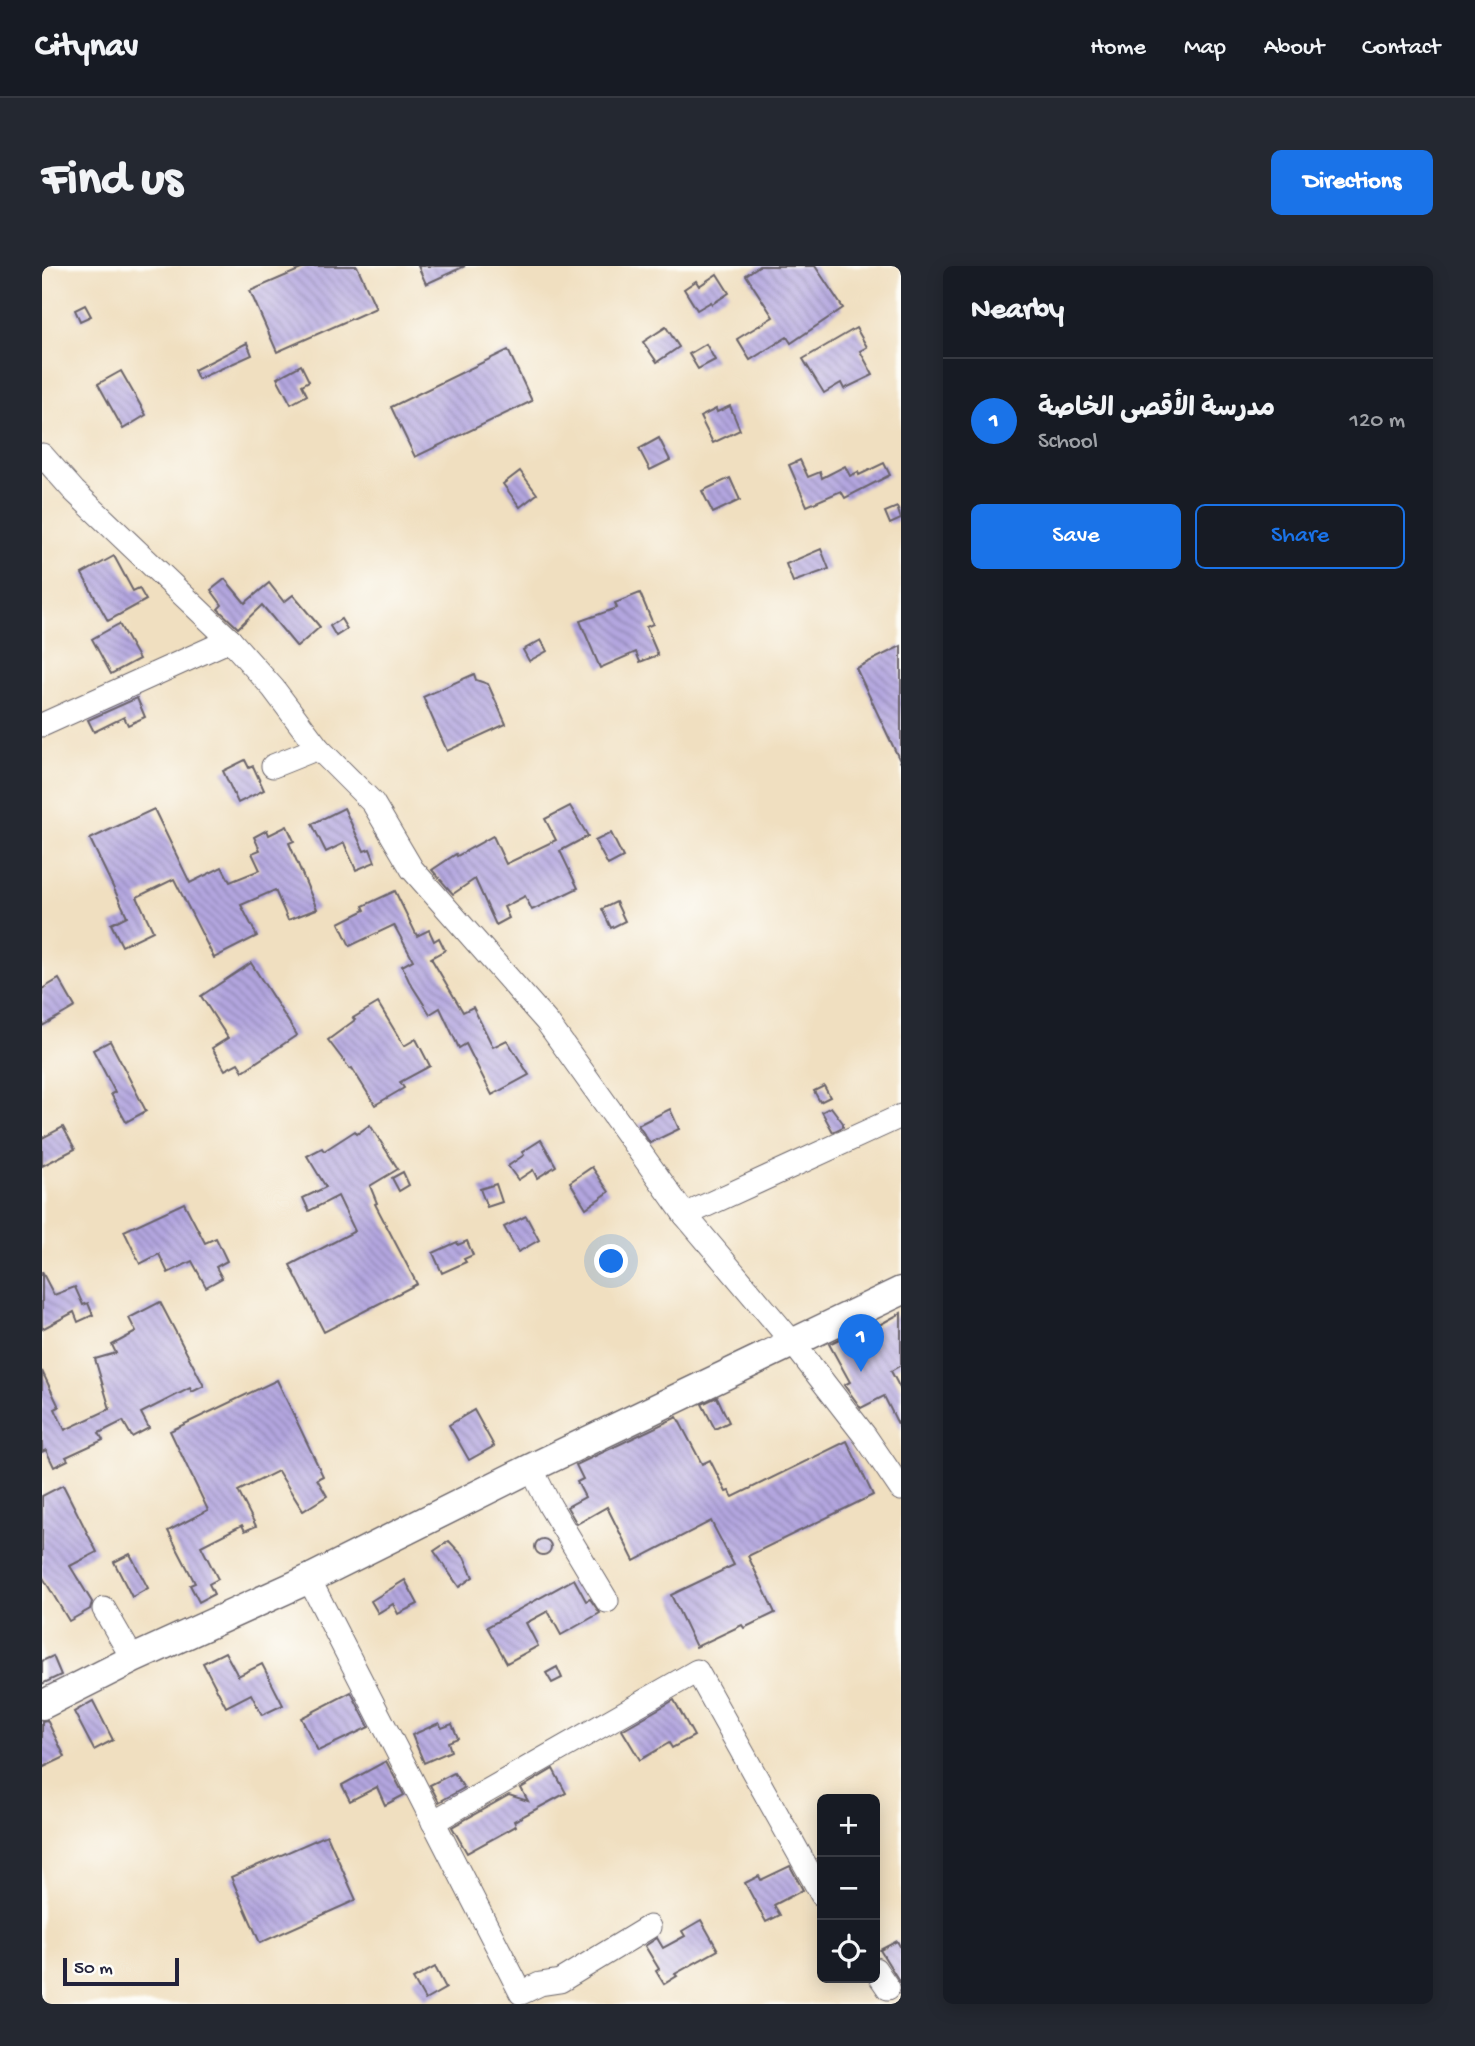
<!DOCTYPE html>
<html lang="en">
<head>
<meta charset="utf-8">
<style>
  :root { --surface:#171b24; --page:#242831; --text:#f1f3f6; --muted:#9ea1a6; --line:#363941; --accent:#1a73e8 }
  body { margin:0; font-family:"Gochi Hand","Playpen Sans Arabic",sans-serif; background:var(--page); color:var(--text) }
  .controls { position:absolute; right:21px; bottom:21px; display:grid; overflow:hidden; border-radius:10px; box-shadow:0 4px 18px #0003 }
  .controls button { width:63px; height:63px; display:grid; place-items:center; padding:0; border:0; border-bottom:2px solid var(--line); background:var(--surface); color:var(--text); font:35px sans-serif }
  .scale { position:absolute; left:21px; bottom:18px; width:116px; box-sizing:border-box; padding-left:7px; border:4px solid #22223b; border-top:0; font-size:19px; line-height:24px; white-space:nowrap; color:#22223b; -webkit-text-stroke:5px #fdfcf7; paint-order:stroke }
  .you { position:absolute; left:570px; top:996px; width:24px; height:24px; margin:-18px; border:5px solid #fff; border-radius:50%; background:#1a73e8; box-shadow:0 0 0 10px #1a73e833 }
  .badge { display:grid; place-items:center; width:46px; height:46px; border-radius:50%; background:var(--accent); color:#fff; font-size:23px; font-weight:700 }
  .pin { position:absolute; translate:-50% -58px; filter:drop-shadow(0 2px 4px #0008) }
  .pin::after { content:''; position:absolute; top:37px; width:24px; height:21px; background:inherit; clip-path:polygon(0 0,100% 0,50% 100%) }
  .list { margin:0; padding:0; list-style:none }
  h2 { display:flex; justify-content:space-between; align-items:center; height:91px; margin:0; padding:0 28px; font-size:30px }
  h2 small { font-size:23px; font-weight:400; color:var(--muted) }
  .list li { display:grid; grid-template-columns:46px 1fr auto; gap:21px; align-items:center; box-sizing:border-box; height:126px; padding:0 28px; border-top:2px solid var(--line) }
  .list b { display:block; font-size:26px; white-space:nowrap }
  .list p { margin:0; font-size:23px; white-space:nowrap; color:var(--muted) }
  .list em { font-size:23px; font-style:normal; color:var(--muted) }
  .actions { display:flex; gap:14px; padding:21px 28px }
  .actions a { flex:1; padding:16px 0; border:2px solid var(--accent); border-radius:10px; text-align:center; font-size:24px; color:var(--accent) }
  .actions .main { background:var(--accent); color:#fff }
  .icon { flex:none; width:38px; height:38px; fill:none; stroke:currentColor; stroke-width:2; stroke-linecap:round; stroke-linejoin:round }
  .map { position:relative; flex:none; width:859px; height:1738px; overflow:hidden; border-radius:10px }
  header { display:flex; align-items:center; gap:42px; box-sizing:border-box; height:98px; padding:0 35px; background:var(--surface); border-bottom:2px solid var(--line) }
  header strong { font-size:33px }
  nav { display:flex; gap:38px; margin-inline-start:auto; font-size:24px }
  .intro { display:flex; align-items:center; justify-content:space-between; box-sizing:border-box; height:168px; padding:0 42px }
  h1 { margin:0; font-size:49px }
  .button { padding:18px 32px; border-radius:10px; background:var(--accent); color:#fff; font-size:24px; font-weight:700 }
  main { display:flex; gap:42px; padding:0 42px }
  aside { flex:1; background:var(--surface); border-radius:10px; box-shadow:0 4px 18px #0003 }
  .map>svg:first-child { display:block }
</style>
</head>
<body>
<header>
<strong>Citynav</strong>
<nav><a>Home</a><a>Map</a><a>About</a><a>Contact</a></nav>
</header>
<div class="intro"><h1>Find us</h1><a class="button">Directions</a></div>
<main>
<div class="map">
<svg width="859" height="1738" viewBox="0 0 859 1738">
  <defs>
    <pattern id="building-back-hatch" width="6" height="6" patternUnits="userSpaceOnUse" patternTransform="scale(1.75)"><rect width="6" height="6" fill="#b3a6df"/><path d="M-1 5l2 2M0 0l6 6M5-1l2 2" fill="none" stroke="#9187b6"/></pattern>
  </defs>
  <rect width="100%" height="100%" fill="#fdfcf7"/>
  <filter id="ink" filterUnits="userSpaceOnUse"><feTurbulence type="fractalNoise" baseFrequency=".0143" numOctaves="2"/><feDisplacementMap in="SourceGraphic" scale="14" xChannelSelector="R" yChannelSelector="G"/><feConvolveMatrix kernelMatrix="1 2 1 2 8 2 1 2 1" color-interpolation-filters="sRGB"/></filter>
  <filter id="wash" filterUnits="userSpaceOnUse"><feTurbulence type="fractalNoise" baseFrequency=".00686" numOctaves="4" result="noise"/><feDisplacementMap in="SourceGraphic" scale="28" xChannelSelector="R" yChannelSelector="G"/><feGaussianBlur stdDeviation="1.57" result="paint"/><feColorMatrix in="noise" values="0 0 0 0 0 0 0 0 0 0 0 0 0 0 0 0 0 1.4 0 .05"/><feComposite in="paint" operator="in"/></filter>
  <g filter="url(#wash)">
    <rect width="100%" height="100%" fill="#f0dfc0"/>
    <g id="blocks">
      <!-- building -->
      <g fill="url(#building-back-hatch)">
        <path d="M266,0H315L334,42L235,86L208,25Z"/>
        <path d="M376,0H423L384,18Z"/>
        <path d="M717,0H773L801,42L749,77L745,71L708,94L695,73L731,51L704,9Z"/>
        <path d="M675,8L687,27L670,38L669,36L655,44L642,23L654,15L657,20Z"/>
        <path d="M43,39L49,50L38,55L33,44Z"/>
        <path d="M624,61L637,81L615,96L601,76Z"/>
        <path d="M814,62L825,81L818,85L831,109L802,123L799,117L782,127L761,93Z"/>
        <path d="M205,77L210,89L156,113L152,104Z"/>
        <path d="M664,78L673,94L656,103L647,88Z"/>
        <path d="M466,84L490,135L373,191L349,141Z"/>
        <path d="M259,99L267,115L260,119L265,129L249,138L235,112Z"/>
        <path d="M79,105L104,149L81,163L56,118Z"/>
        <path d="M688,140L698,164L671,177L658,151L674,143L675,146Z"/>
        <path d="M617,172L628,194L608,204L597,183Z"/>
        <path d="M758,194L766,211L778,206L780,212L803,200L808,210L816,206L817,209L842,197L848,209L803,232L799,225L765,240L747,199Z"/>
        <path d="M478,205L495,228L478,241L461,218Z"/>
        <path d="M688,212L698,234L671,247L660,225Z"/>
        <path d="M855,241L859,253L848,258L843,246Z"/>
        <path d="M779,283L787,303L751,316L744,298Z"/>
        <path d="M72,290L91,325L97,322L104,334L66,355L40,308Z"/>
        <path d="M183,313L203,337L227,317L242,336L251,329L278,361L255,381L220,339L196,362L176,343L180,339L169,324Z"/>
        <path d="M598,327L611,358L604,361L616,389L598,396L594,386L558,402L538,355L575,342L573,337Z"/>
        <path d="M299,353L305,363L294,370L288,360Z"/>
        <path d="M77,358L97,393L69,408L50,373Z"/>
        <path d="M499,374L505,385L487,395L481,384Z"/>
        <path d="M859,380V497L814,402Z"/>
        <path d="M432,408L434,414L446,418L464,458L405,485L381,431Z"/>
        <path d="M95,432L103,451L86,459L82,451L52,466L46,454Z"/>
        <path d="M203,494L207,502L211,500L222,524L196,537L181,505Z"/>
        <path d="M528,540L546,570L518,585L536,622L490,644L483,630L462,641L467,652L454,659L433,613L411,628L390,604L414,588L415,590L451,570L464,598L514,574L503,553Z"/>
        <path d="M302,542L322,585L328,583L333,596L314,604L302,577L284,586L270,558Z"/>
        <path d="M112,543L148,617L180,601L188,616L218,604L210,587L218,584L212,571L225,564L227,569L245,560L252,575L247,577L275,643L246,654L233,624L199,639L215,670L172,692L132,613L95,631L111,665L80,680L69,658L85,650L48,573Z"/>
        <path d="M569,567L581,591L566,599L553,575Z"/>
        <path d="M353,625L375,670L387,664L392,675L397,672L403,684L389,692L421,746L431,741L451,781L465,774L487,809L450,829L424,778L417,782L398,742L388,748L367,715L360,700L371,694L352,659L308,680L297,657L323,644L321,640Z"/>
        <path d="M574,636L583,655L569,662L560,643Z"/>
        <path d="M209,697L255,769L201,805L196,797L183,804L170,782L186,772L159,730Z"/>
        <path d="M17,713L33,741L0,760V723Z"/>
        <path d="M336,737L362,780L374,773L388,800L358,816L362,822L333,839L310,802L308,803L286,774L313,754L311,752Z"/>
        <path d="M68,775L104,845L84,856L69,828L73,826L51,784Z"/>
        <path d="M782,820L788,831L778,836L772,825Z"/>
        <path d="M789,841L801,857V861L791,866L780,846Z"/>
        <path d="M628,843L637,863L608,877L596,859Z"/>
        <path d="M328,859L356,903L328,920L335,937L333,938L375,1018L282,1066L248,999L313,965L296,930L267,945L261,932L284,921L265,890L280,882L282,885L313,865L315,868Z"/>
        <path d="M21,861L33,883L0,900V872Z"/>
        <path d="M499,874L514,900L495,912L491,904L476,914L466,900L482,889L480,886Z"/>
        <path d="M550,901L567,926L544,942L528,916Z"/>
        <path d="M361,906L367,919L357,925L350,912Z"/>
        <path d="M454,918L460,936L445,941L438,923Z"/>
        <path d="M142,937L163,977L174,972L185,995L174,1001L180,1012L164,1021L150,995L126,1007L117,988L98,998L82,965Z"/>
        <path d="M484,950L497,974L476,986L462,961Z"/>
        <path d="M425,975L431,989L422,993L424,996L400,1007L391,987L415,976L416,979Z"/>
        <path d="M0,1006L12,1029L33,1021L41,1039L46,1037L51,1049L36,1056L32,1046L0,1063Z"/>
        <path d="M118,1036L162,1120L150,1126L148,1122L99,1147L107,1162L90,1171L81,1155L57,1167L61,1174L24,1191L26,1194L12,1201L4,1184L0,1186V1105L17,1141L13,1143L23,1164L68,1143L53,1093L74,1087L70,1079L94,1066L87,1052Z"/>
        <path d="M859,1047V1099L849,1105L859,1124V1164L842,1130L819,1142L802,1119L808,1116L787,1078L826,1059L828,1064Z"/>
        <path d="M235,1114L281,1210L275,1213L285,1230L261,1245L236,1205L196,1225L214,1260L203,1265L200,1259L159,1280L176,1313L167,1318L172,1328L157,1336L148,1319L153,1317L126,1265L166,1244L128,1165Z"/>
        <path d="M675,1131L687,1156L673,1163L660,1138Z"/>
        <path d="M432,1144L452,1180L427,1194L407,1159Z"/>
        <path d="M635,1151L660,1198L668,1194L684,1226L687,1225L691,1231L805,1175L831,1229L706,1290L733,1347L702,1362L700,1359L654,1381L629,1329L692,1299L669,1255L592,1295L565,1241L535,1258L525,1241L543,1231L535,1216L541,1213L534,1199Z"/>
        <path d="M21,1219L55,1286L28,1300L50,1336L48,1343L27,1355L0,1310V1230Z"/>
        <circle cx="501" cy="1281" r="8"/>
        <path d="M407,1275L422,1291L431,1311L417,1321L392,1285Z"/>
        <path d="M88,1288L106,1322L90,1331L72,1296Z"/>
        <path d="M532,1313L544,1335L548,1333L558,1347L519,1369L506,1345L484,1357L496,1380L465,1397L445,1361Z"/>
        <path d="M363,1314L376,1338L356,1348L351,1338L336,1347L329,1335Z"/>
        <path d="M183,1386L196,1410L220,1398L241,1439L220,1449L209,1428L184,1441L161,1397Z"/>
        <path d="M11,1390L19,1409L0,1418V1395Z"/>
        <path d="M515,1401L520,1412L510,1417L504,1407Z"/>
        <path d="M309,1426L327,1461L276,1485L259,1452Z"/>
        <path d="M632,1434L652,1470L630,1482L627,1477L598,1494L580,1464Z"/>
        <path d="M51,1435L71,1474L52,1484L32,1446Z"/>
        <path d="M5,1454L23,1491L0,1502V1455Z"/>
        <path d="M397,1457L400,1462L410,1458L416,1472L406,1476L409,1485L382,1497L370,1469Z"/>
        <path d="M344,1495L362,1529L343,1539L335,1521L308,1535L300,1519Z"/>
        <path d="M511,1503L524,1527L472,1555L474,1560L425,1587L410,1561L467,1529L486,1535L479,1522Z"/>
        <path d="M412,1507L422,1522L397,1536L388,1519Z"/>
        <path d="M285,1569L314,1634L218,1677L189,1611Z"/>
        <path d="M748,1600L761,1624L732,1639L738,1649L724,1656L703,1617L717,1610L719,1614Z"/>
        <path d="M659,1654L676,1684L633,1708L635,1710L622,1718L614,1705L617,1703L603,1680L615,1672L621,1682L643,1670L640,1665Z"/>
        <path d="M855,1675L859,1682V1718L838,1684Z"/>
        <path d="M393,1701L404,1722L383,1734L371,1713Z"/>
      </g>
    </g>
  </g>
  <g filter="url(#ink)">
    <use href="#blocks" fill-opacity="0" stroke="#6a646a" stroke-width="2"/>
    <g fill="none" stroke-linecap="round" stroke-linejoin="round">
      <!-- minor casing -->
      <g stroke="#6a646a" stroke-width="25">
        <g id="minor">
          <path d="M0,189L32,225L188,374L231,422L276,482L331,537L370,603L505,756L643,949L751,1077L823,1170L859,1223"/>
          <path d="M0,459L188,374"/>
          <path d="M231,500L276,482"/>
          <path d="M643,949L859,850"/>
          <path d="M489,1202L508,1240L565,1335"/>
          <path d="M267,1313L479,1727L498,1718L518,1715L607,1661"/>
          <path d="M62,1343L91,1393"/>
          <path d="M391,1556L655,1405L780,1629"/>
          <path d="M833,1703L846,1722"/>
        </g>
      </g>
      <!-- major casing -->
      <g stroke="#6a646a" stroke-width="31">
        <path id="major" d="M0,1439L91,1393L267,1313L489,1202L859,1025"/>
      </g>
      <!-- minor -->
      <use href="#minor" stroke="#fff" stroke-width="23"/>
      <!-- major -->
      <use href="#major" stroke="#fff" stroke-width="28"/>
    </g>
  </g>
</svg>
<div class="controls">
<button>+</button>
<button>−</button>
<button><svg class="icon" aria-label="locate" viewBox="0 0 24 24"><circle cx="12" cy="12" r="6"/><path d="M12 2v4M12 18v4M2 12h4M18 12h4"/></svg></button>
</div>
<div class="scale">50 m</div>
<div class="you"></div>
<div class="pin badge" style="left:819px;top:1106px">1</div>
</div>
<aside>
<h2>Nearby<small></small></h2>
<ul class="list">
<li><span class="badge">1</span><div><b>مدرسة الأقصى الخاصة</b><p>School</p></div><em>120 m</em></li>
</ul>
<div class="actions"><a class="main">Save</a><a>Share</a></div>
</aside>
</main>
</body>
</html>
